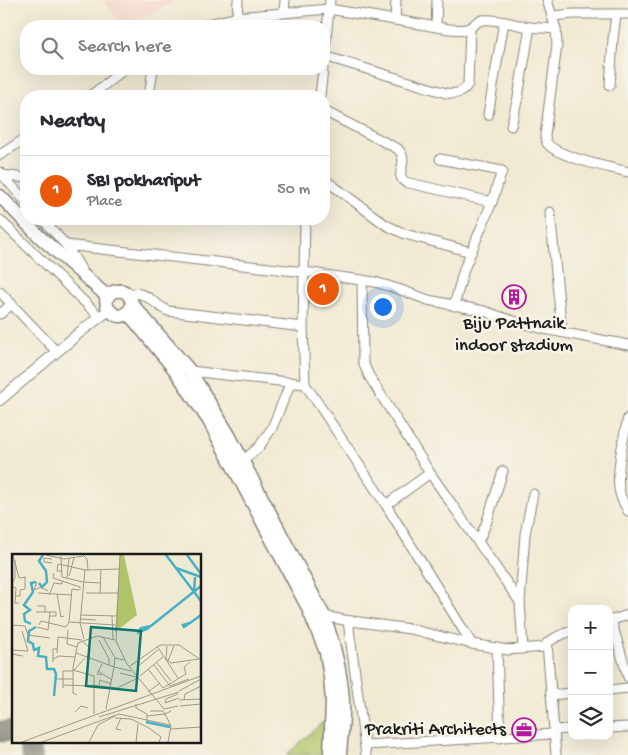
<!DOCTYPE html>
<html lang="en">
<head>
<meta charset="utf-8">
<style>
  :root { --surface:#fff; --page:#f2f2f3; --text:#2b2b33; --muted:#7c7c81; --line:#e1e1e2; --accent:#ea580c }
  body { margin:0; font-family:"Gochi Hand",sans-serif; background:var(--page); color:var(--text) }
  .controls { position:absolute; right:15px; bottom:15px; display:grid; overflow:hidden; border-radius:10px; box-shadow:0 5px 20px #0002 }
  .controls button { width:45px; height:45px; display:grid; place-items:center; padding:0; border:0; border-bottom:1px solid var(--line); background:var(--surface); color:var(--text); font:25px sans-serif }
  .you { position:absolute; left:382px; top:306px; width:18px; height:18px; margin:-12px; border:4px solid #fff; border-radius:50%; background:#1a73e8; box-shadow:0 0 0 8px #1a73e833 }
  .badge { display:grid; place-items:center; width:32px; height:32px; border-radius:50%; background:var(--accent); color:#fff; font-size:16px; font-weight:700 }
  .pin { position:absolute; translate:-50% -50%; border:2px solid #fff; box-shadow:0 1px 5px #0006 }
  .list { margin:0; padding:0; list-style:none }
  h2 { display:flex; justify-content:space-between; align-items:center; height:65px; margin:0; padding:0 20px; font-size:21px }
  h2 small { font-size:16px; font-weight:400; color:var(--muted) }
  .list li { display:grid; grid-template-columns:32px 1fr auto; gap:15px; align-items:center; box-sizing:border-box; height:70px; padding:0 20px; border-top:1px solid var(--line) }
  .list b { display:block; font-size:19px; white-space:nowrap }
  .list p { margin:0; font-size:16px; white-space:nowrap; color:var(--muted) }
  .list em { font-size:16px; font-style:normal; color:var(--muted) }
  .icon { flex:none; width:28px; height:28px; fill:none; stroke:currentColor; stroke-width:2; stroke-linecap:round; stroke-linejoin:round }
  .map { position:relative; flex:none; width:628px; height:755px; overflow:hidden }
  .search { position:absolute; background:var(--surface); box-shadow:0 5px 20px #0002; left:20px; top:20px; width:310px; height:55px; display:flex; align-items:center; gap:12px; box-sizing:border-box; padding:0 18px; border-radius:20px; color:var(--muted); font-size:19px }
  .panel { position:absolute; background:var(--surface); box-shadow:0 5px 20px #0002; left:20px; top:90px; width:310px; height:135px; border-radius:20px }
  .map>svg:first-child { display:block }
</style>
</head>
<body>
<div class="map">
<svg width="628" height="755" viewBox="0 0 628 755">
  <rect width="100%" height="100%" fill="#f7f3e8"/>
  <filter id="ink" filterUnits="userSpaceOnUse"><feTurbulence type="fractalNoise" baseFrequency=".02" numOctaves="2"/><feDisplacementMap in="SourceGraphic" scale="10" xChannelSelector="R" yChannelSelector="G"/><feConvolveMatrix kernelMatrix="1 2 1 2 8 2 1 2 1" color-interpolation-filters="sRGB"/></filter>
  <filter id="wash" filterUnits="userSpaceOnUse"><feTurbulence type="fractalNoise" baseFrequency=".0096" numOctaves="4" result="noise"/><feDisplacementMap in="SourceGraphic" scale="20" xChannelSelector="R" yChannelSelector="G"/><feGaussianBlur stdDeviation="1.12" result="paint"/><feColorMatrix in="noise" values="0 0 0 0 0 0 0 0 0 0 0 0 0 0 0 0 0 1.4 0 .05"/><feComposite in="paint" operator="in"/></filter>
  <g filter="url(#wash)">
    <rect width="100%" height="100%" fill="#f1ead3"/>
    <!-- built -->
    <path fill="#f6d2c3" d="M103,0H175L132,26H122Z"/>
    <!-- green -->
    <path fill="#afc468" stroke="#667042" d="M324,721V755H286Z"/>
    <g fill="none" stroke-linecap="round" stroke-linejoin="round">
      <!-- taxiway -->
      <g stroke="#868378" stroke-width="21">
        <path d="M0,732L9,731L14,733"/>
        <path d="M26,741L29,744L32,755"/>
      </g>
    </g>
  </g>
  <g filter="url(#ink)">
    <g fill="none" stroke-linecap="round" stroke-linejoin="round">
      <!-- minor casing -->
      <g stroke="#868378" stroke-width="11">
        <g id="minor">
          <path d="M547,0L556,29L557,45L545,135C545,137 546,142 547,143C556,157 612,168 628,172"/>
          <path d="M284,13L285,0"/>
          <path d="M553,16L573,14H628"/>
          <path d="M237,17L238,0"/>
          <path d="M395,20L396,0"/>
          <path d="M200,26L237,17L329,9L449,29C455,29 463,31 469,28C474,26 476,21 482,20C497,18 514,25 529,27C538,28 547,28 556,29"/>
          <path d="M436,27L437,0"/>
          <path d="M324,56L446,93C457,94 462,94 468,84L470,28"/>
          <path d="M324,57L330,0"/>
          <path d="M610,85L613,39L616,14"/>
          <path d="M90,96L125,69"/>
          <path d="M149,96L153,69"/>
          <path d="M320,96L323,69"/>
          <path d="M324,111L398,149C411,163 393,173 405,182L492,202"/>
          <path d="M488,115L504,22"/>
          <path d="M511,126L518,97L530,27"/>
          <path d="M0,155L26,138"/>
          <path d="M440,159L502,171L492,202L464,269L454,306"/>
          <path d="M0,172L26,202"/>
          <path d="M2,175L26,178"/>
          <path d="M324,179L386,225L405,234L471,252"/>
          <path d="M550,212L562,332"/>
          <path d="M42,219L66,245"/>
          <path d="M305,219L304,272L375,282L398,289L428,300L484,311L507,319L544,329L628,345"/>
          <path d="M0,220L100,317"/>
          <path d="M81,269L66,245L304,272L303,327L305,384"/>
          <path d="M362,280L363,362L369,376L430,473L520,602"/>
          <path d="M0,292L56,351"/>
          <path d="M128,294C147,290 153,304 168,311L303,327"/>
          <path d="M0,314L12,304"/>
          <path d="M190,371L305,384L386,505L472,644"/>
          <path d="M628,418C624,434 615,477 620,493C621,499 625,505 628,511"/>
          <path d="M243,461L259,447L272,428L291,382"/>
          <path d="M386,505L430,473"/>
          <path d="M478,542L486,524L503,471"/>
          <path d="M324,616L344,620L410,629L472,644L508,650L544,647C550,639 562,634 572,631"/>
          <path d="M611,620L628,677"/>
          <path d="M348,621L366,755"/>
          <path d="M609,621L628,615"/>
          <path d="M547,643L556,755"/>
          <path d="M497,648L500,738"/>
          <path d="M523,648L520,602L525,534L533,494"/>
          <path d="M609,690L628,688"/>
          <path d="M551,695L572,693"/>
          <path d="M609,728L628,727"/>
          <path d="M554,730L572,729"/>
          <path d="M365,745L554,734"/>
        </g>
      </g>
      <!-- tertiary casing -->
      <g stroke="#868378" stroke-width="12">
        <path id="tertiary" d="M0,400L79,333L109,310"/>
      </g>
      <!-- secondary casing -->
      <g stroke="#868378" stroke-width="15">
        <g id="secondary">
          <path d="M0,196L40,237L108,297"/>
          <path d="M132,304C123,335 90,297 116,291C126,289 131,296 132,304L190,371L229,435L324,616C334,644 341,671 343,700C344,718 341,737 340,755"/>
          <path d="M126,313L133,319L175,370L209,421L307,606L326,652L330,677L332,702L330,755"/>
        </g>
      </g>
      <!-- minor -->
      <use href="#minor" stroke="#fff" stroke-width="9"/>
      <!-- tertiary -->
      <use href="#tertiary" stroke="#fff" stroke-width="10"/>
      <!-- secondary -->
      <use href="#secondary" stroke="#fff" stroke-width="12"/>
    </g>
  </g>
  <!-- icons -->
  <defs>
    <g id="building-ring" transform="scale(1.25)"><circle r="9.5" fill="#f7f3e8" stroke="#b5179e" stroke-width="1.5"/><path d="M-4-6H4V6H1V3H-1V6H-4ZM-2.5-4.3h1.7v1.8h-1.7ZM.8-4.3h1.7v1.8H.8ZM-2.5-1h1.7V.8h-1.7ZM.8-1h1.7V.8H.8Z" fill="#b5179e"/></g>
    <g id="office-ring" transform="scale(1.25)"><circle r="9.5" fill="#f7f3e8" stroke="#b5179e" stroke-width="1.5"/><path d="M-6-3h4V-5.5h4V-3h4V5H-6ZM-1-4.5V-3h2v-1.5ZM-6 0V1H6V0Z" fill="#b5179e"/></g>
  </defs>
  <g fill-rule="evenodd">
    <use href="#building-ring" x="514" y="297"/>
    <use href="#office-ring" x="524" y="730"/>
  </g>
  <g text-anchor="middle" dominant-baseline="central" stroke-width="5" stroke-linejoin="round" paint-order="stroke">
    <!-- poi labels -->
    <g font-size="19" fill="#1c1c1c" stroke="#f7f3e8">
      <text x="514" y="324">Biju Pattnaik<tspan x="514" dy="22">indoor stadium</tspan></text>
      <text x="506" y="730" text-anchor="end">Prakriti Architects</text>
    </g>
  </g>
  <!-- overview -->
  <g transform="translate(12 554)">
    <rect width="189" height="189" fill="#f1ead3"/>
    <path d="M108,1H112L125,61L103,78Z" fill="#afc468"/>
    <path fill="none" stroke="#47b0c5" stroke-width="2.5" d="M154,1L189,47M175,1L189,20M164,14L189,23M27,29L30,33L35,28L34,17L27,7L31,1M182,38L183,23M178,69L171,71L172,73L178,69L189,61M19,70L13,67L12,60L18,56L12,51L21,38L19,29L24,28M24,73L17,77L16,87L21,90L22,96L27,94L26,102L34,103L35,115H42L44,120L42,142M135,75L127,78L129,74L139,72M135,75L189,32M134,168L158,173"/>
    <path fill="none" stroke="#9c988a" stroke-width="1" d="M1,1L7,24L14,23M34,1L52,5L71,2M71,1L75,5L76,16H73L68,69L72,85M108,1L104,87L115,110L152,155L166,152M49,2L50,23L71,28M57,5L56,12L73,16M40,9L32,8V4L40,5M76,16L107,15M50,17H45L46,10L56,12L55,24M57,22L62,4M50,27L68,33V36M25,28L22,36L29,33L36,37M72,28L88,29M0,29L3,24V6M0,33L4,34L3,49H7M67,36L60,35L57,68L103,71M26,39L59,41M74,39H106M45,40L49,63L52,62M88,40L89,15M37,41L42,29L50,30V27L41,24L42,19M4,42H8V36L13,35V23M24,58H33V52H25M33,58H44V62H38M69,61L104,62M100,62L101,85M69,65L84,66M0,71L13,72L16,81L38,84M27,71L29,67L54,73L57,68M25,73L36,76L38,58M56,76L55,90L65,93M10,77L16,97L1,96L0,100L11,102M91,83L103,104L112,106M87,86L97,105V112M70,87L78,94L75,105M145,92L166,124M155,92L154,105L159,109L187,105M45,99L46,83L70,86M64,99L102,113L94,155M103,104L102,113L119,117M41,105L47,102L63,103M156,107L162,92M41,108V95H45M145,109L159,127M90,110L85,120L90,121M142,111L158,132L177,125M118,112L148,91H167L189,106M125,113L146,96M136,115L151,134L174,120L172,113L178,108M61,116L82,122V160M62,116L73,104M86,117L100,126M108,119L124,123M128,122L151,103M44,125H61M51,131L80,132M80,131L105,134L126,124M87,131L88,126L99,130M51,134V117H61M167,137L189,125M136,138L148,129M166,140L154,145L153,149L167,144M65,141L61,139V113L66,89L85,82L103,86M167,146L189,145M172,146L173,140L189,132M124,150V154L135,160V167M168,152L189,150M138,157H151L153,160M63,158L69,152L76,154M135,162L153,160M87,163L167,138M103,164L119,165L137,174L149,183L147,188M159,175L189,173M109,176L104,175L109,164M10,188L189,122M30,188L107,160L158,171M77,188L86,171L103,162M124,188L126,170M156,188L159,172L153,160L159,157"/>
    <path fill="#0f766e" fill-opacity="0.15" stroke="#0f766e" stroke-width="2.5" d="M79,73L129,77L124,137L74,132Z"/>
    <rect width="189" height="189" fill="none" stroke="#1c1c1c" stroke-width="2.5"/>
  </g>
</svg>
<div class="controls">
<button>+</button>
<button>−</button>
<button><svg class="icon" aria-label="layers" viewBox="0 0 24 24"><path d="M12 4l9 5-9 5-9-5zM3 14l9 5 9-5"/></svg></button>
</div>
<div class="you"></div>
<div class="pin badge" style="left:323px;top:289px">1</div>
<div class="search"><svg class="icon" aria-label="search" viewBox="0 0 24 24"><circle cx="10" cy="10" r="6"/><path d="M15 15l6 6"/></svg>Search here</div>
<section class="panel">
<h2>Nearby<small></small></h2>
<ul class="list">
<li><span class="badge">1</span><div><b>SBI pokhariput</b><p>Place</p></div><em>50 m</em></li>
</ul>
</section>
</div>
</body>
</html>
